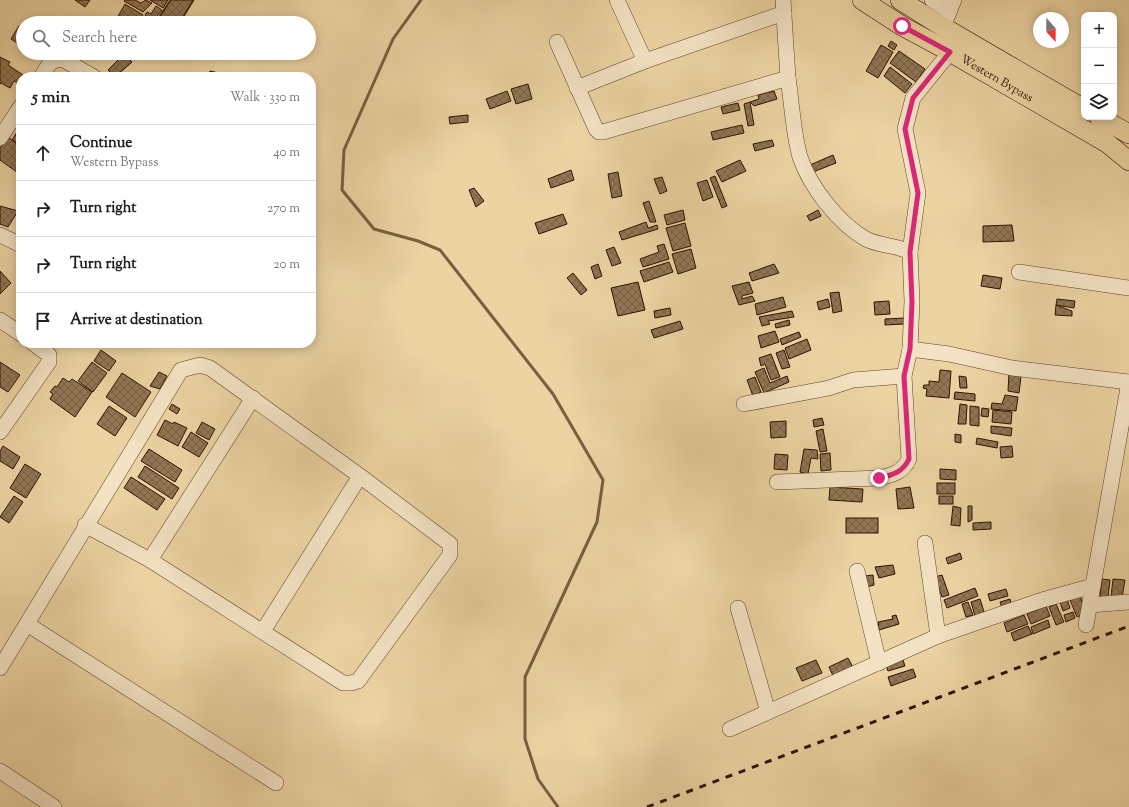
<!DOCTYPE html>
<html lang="en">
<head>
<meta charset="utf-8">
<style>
  :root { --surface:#fff; --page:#f6f6f6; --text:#202124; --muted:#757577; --line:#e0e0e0 }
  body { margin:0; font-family:"Sorts Mill Goudy",serif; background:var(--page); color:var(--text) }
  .controls { position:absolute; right:12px; top:12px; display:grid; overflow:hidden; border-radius:8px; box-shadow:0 2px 10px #0003 }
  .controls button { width:36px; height:36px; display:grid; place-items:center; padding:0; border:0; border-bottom:1px solid var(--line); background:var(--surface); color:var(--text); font:20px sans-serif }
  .compass { position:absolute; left:1033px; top:12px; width:36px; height:36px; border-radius:50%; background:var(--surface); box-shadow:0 2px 10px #0003; rotate:159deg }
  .stop { position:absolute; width:12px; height:12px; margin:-9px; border:3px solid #db2777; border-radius:50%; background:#fff }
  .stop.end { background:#db2777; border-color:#fff; box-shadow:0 1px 4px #0008 }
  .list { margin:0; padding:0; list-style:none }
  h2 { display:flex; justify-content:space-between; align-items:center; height:52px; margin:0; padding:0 16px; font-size:17px }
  h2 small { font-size:13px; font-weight:400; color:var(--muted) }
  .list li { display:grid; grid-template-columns:26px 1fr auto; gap:12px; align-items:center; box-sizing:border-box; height:56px; padding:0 16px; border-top:1px solid var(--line) }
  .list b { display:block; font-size:15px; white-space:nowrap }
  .list p { margin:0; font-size:13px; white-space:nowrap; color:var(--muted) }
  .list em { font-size:13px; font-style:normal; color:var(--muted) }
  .icon { flex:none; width:22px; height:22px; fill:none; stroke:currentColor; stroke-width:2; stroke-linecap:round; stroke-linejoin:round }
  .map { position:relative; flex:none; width:1129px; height:807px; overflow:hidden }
  .search { position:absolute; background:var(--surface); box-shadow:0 2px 10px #0003; left:16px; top:16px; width:300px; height:44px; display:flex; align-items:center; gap:10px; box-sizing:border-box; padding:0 14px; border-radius:22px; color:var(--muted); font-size:15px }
  .panel { position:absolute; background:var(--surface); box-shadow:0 2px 10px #0003; left:16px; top:72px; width:300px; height:276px; border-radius:16px }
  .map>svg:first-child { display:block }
</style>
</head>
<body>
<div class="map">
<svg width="1129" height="807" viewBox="0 0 1129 807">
  <defs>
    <pattern id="building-cross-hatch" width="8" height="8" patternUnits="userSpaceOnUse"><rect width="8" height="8" fill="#917654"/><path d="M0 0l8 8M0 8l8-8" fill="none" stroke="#775f43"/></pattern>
  </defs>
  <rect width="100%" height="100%" fill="#ecd3a2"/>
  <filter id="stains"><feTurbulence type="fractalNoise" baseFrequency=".005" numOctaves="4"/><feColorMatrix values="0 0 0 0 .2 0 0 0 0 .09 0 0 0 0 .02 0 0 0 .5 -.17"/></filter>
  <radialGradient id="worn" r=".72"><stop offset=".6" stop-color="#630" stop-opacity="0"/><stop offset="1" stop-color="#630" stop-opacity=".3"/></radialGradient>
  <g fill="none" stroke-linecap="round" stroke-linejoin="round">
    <!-- stream -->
    <path stroke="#795e40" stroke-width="3" d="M421,0L393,39L344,150L342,190L374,229L418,241L440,250L553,394L603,480L597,522L525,677V739L538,779L558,807"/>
  </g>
  <!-- building -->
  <g fill="url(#building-cross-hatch)" stroke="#2e1100">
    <path d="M75,0H90L85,7Z"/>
    <path d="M125,0H135L141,3L146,0L152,3L143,12L124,1Z"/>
    <path d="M150,0H168L163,8Z"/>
    <path d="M170,0H194L180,23H160L156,21Z"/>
    <path d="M171,0H193L179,23H163L158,20Z"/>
    <path d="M125,4L143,15L138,23H121L116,20Z"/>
    <path d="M156,6L162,10L153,21L145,15L147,12L151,14Z"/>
    <path d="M19,26L23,28V47L11,39Z"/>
    <path d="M891,41L897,45L894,50L888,46Z"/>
    <path d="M881,45L893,52L878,78L866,71Z"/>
    <path d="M899,51L925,69L916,82L890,63Z"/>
    <path d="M124,54L132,62L115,77L108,70Z"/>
    <path d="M0,57L10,62L8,65L23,75L18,83L14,81L10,88L1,83L0,84Z"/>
    <path d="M890,67L912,84L905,93L884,76Z"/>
    <path d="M210,71L232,76V77H208Z"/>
    <path d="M528,84L532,99L516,104L511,89Z"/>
    <path d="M507,91L511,101L490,109L486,99Z"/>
    <path d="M774,91L777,99L754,106L750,102L759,99L758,95Z"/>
    <path d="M750,102L754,125L748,126L744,104Z"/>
    <path d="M738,103L740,110L723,114L721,107Z"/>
    <path d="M468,115V122L450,124L449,117Z"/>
    <path d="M742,125L744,133L713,140L711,132Z"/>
    <path d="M20,127L21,128V145L12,140Z"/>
    <path d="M8,137L21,147V175L0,160V148Z"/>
    <path d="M772,140L774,146L755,151L753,144Z"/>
    <path d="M833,155L836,163L813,172L810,165Z"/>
    <path d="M740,160L746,171L722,182L716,171Z"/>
    <path d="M571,170L574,180L551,188L548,179Z"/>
    <path d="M618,172L622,196L612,198L608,174Z"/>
    <path d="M715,176L727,206L722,208L710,178Z"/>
    <path d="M662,177L667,191L660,194L654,179Z"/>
    <path d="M707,180L713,197L703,201L697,183Z"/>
    <path d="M474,188L484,201L476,207L469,190Z"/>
    <path d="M649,201L656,222H650L643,203Z"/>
    <path d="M0,206L18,211L8,227L0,224Z"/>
    <path d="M683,210L685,220L667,225L664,215Z"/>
    <path d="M818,210L821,216L810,221L807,216Z"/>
    <path d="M563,214L567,224L539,234L535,223Z"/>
    <path d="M646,222L648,228L657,225L658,229L622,240L619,232Z"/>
    <path d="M685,223L691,246L673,251L666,228Z"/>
    <path d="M1012,225L1014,241L983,242V226Z"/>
    <path d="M664,244L669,259L643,267L640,259L659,252L657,246Z"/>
    <path d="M614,247L621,263L612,266L606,250Z"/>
    <path d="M691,249L696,268L678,274L672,254Z"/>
    <path d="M669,262L673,272L644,282L640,271Z"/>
    <path d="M598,264L602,276L595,279L591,267Z"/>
    <path d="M774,264L779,273L752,281L749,273Z"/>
    <path d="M0,271L11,283L0,294Z"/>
    <path d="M573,273L587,290L581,295L567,278Z"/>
    <path d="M983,275L1002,278L1000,289L981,286Z"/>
    <path d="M638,282L645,310L618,316L611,288Z"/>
    <path d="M749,282L753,293L742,296V299L752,296L755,301L739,305L732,286Z"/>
    <path d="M839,292L842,311L833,313L830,293Z"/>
    <path d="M783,297L786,307L757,315L755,304Z"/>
    <path d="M828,299L830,307L819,310L817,302Z"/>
    <path d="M1057,299L1075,301L1074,308L1056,305Z"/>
    <path d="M889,301L890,314L875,315L874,302Z"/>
    <path d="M1056,305L1072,311V316L1055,315Z"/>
    <path d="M670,308L671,315L655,318L654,311Z"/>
    <path d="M792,311L794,317L768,321L770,324L762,326L759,317Z"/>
    <path d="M904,318V324L885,325V319Z"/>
    <path d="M789,320L790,325L776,328L775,324Z"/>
    <path d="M680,321L683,329L654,338L651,330Z"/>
    <path d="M775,331L779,342L761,348L758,336Z"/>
    <path d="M799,332L801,337L782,345L780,339Z"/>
    <path d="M807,339L811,350L789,359L785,348Z"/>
    <path d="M101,350L116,361L109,371L94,361Z"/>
    <path d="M784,350L790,367L782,369L776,353Z"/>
    <path d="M771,354L780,377L771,380L765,364L761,366L759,358Z"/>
    <path d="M0,362L20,375L8,392L0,387Z"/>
    <path d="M92,362L107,373L93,392L78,381Z"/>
    <path d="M764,368L770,383L787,376L789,382L764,393L755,372Z"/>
    <path d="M940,370L951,371L949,398L926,396L927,389L923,388L924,385H929V381L939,382Z"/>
    <path d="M159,372L167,376L160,389L150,386Z"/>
    <path d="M122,373L151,392L135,417L106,397Z"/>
    <path d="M1009,373L1021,376L1019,393L1008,391Z"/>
    <path d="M959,376L966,377L967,388H960Z"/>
    <path d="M755,377L761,392L753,396L747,380Z"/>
    <path d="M63,378L69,382L72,379L92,392L75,417L50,399L53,394L50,392L55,386L57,387Z"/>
    <path d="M955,392L975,394V401L954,399Z"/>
    <path d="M1005,395L1018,397L1016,411L991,409L992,403L1002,404Z"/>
    <path d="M172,404L180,409L177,414L169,409Z"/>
    <path d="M960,404L967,405L966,424H958Z"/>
    <path d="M109,406L127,418L115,436L97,424Z"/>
    <path d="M970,406L979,407V426L970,425Z"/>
    <path d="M982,408L989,409L988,417L981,416Z"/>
    <path d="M993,410L1012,412L1011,424L992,422Z"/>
    <path d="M822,418L824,425L814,427L813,420Z"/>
    <path d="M165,420L173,424L174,422L187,428L178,446L157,435Z"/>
    <path d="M786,421V437L771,438L770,422Z"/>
    <path d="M202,422L215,429L209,440L196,433Z"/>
    <path d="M991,426L1012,428L1011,436L991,433Z"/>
    <path d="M823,429L827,451L820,452L816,431Z"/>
    <path d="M191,432L208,443L199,457L182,447Z"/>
    <path d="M955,434L961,435V443L955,442Z"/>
    <path d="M977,438L998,442L997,448L976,444Z"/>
    <path d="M3,446L20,457L13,469L0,461V451Z"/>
    <path d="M1012,446L1013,457L1001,458L1000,447Z"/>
    <path d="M149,449L182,470L175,482L141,461Z"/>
    <path d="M804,449L817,450L818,459L811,458L808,474L800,472Z"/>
    <path d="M830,453L831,470L821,471L820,454Z"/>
    <path d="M775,454L788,455L787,470L774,469Z"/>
    <path d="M25,464L41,474L26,498L10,488Z"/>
    <path d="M145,466L179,488L172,499L138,477Z"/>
    <path d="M940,469L956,470V480L940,479Z"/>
    <path d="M131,477L165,499L157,510L124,488Z"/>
    <rect x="937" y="483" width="18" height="11"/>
    <path d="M830,487L863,489L862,502L829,500Z"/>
    <path d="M910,487L914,508L898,509L896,489Z"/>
    <path d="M14,496L23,502L9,523L0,517Z"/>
    <rect x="939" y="496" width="14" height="8"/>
    <path d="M953,506L961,508L960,526L951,525Z"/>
    <path d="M968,506H972V520L968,522Z"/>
    <rect x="846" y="518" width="32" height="15"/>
    <path d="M991,522V529L973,530V523Z"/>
    <path d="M960,553L962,559L948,564L946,558Z"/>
    <path d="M893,565L895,574L879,578L875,567Z"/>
    <path d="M873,575L874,585L867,587L865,576Z"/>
    <path d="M942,575L949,595L942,597L935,577Z"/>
    <path d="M1102,579L1110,580L1108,597H1100Z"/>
    <path d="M1113,579L1125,580L1122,598L1111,597Z"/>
    <path d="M975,588L978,596L947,608L944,600Z"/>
    <path d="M1006,589L1008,596L990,601L988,594Z"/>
    <path d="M1080,596L1086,613L1077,617L1070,600Z"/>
    <path d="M980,599L986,618L975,616L971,602Z"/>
    <path d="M1010,599L1013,609L1003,611L1000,602Z"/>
    <path d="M1067,599L1070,608L1063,611L1060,602Z"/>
    <path d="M968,602L973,615L966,617L962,604Z"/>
    <path d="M1056,604L1064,622L1056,625L1049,607Z"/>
    <path d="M1046,606L1050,616L1031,624L1027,614Z"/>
    <path d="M1073,612L1075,618L1066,622L1064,615Z"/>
    <path d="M896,615L899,624L879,630L878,622L893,619L892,616Z"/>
    <path d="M1024,615L1028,624L1007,632L1004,623Z"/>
    <path d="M1048,620L1050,627L1033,634L1031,627Z"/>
    <path d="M1028,626L1032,634L1014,641L1011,633Z"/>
    <path d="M902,657L905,666L888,671L885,662Z"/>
    <path d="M848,658L854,669L834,678L829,667Z"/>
    <path d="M816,660L822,673L802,681L796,668Z"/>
    <path d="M913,669L916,677L891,686L888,677Z"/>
  </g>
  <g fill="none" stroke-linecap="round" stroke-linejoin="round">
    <!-- minor casing -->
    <g stroke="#5e4228" stroke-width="16">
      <g id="minor">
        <path d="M617,0L645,61"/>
        <path d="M932,0L949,11"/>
        <path d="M943,27L954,0"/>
        <path d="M557,42L596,129L599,132H603L788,78L783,0"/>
        <path d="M41,77L50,63L57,59L64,60L94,77"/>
        <path d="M788,78C792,104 793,132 800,157C810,187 839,224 866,239C879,246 897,245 910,252"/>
        <path d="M577,88L645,61L784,13"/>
        <path d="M0,138L21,106"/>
        <path d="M0,235L21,245"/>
        <path d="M1019,272L1129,288"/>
        <path d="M0,320L21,334"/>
        <path d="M910,349L949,354L1012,368L1129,382"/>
        <path d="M744,404L829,388L853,380L904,376"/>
        <path d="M0,432L49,362V355L33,343"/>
        <path d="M777,482L879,478C893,475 903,472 909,459L904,376L910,349L912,301L910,252L918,193L905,129L913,98L950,52"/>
        <path d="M925,543L938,636"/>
        <path d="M150,560L253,398"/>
        <path d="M857,571L879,663"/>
        <path d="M1090,605L1129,602"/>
        <path d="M738,608L768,712"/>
        <path d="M27,624L276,783"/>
        <path d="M1086,625L1129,382"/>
        <path d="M263,631L360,476"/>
        <path d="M0,668L181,370L200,365L210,368L360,476L450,544V555L358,681L351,683H343L150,560L85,525"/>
        <path d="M730,729L938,636L1042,600L1093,586"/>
        <path d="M0,771L54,807"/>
      </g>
    </g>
    <!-- major casing -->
    <g stroke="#2e1100" stroke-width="20">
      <g id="major">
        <path id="s1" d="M862,0L902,26L950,52L1107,143L1129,161"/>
        <path d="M900,0L943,27L1084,109"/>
        <path d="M1099,117L1129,134"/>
      </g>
    </g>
    <!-- minor -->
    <use href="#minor" stroke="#f3e2c3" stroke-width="15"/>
    <!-- major -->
    <use href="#major" stroke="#ecd3a2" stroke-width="19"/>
    <!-- rail -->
    <path stroke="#2e1100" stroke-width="3" stroke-dasharray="7 7" stroke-linecap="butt" d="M647,807L1129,626"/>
  </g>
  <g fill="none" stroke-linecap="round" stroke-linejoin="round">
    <!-- route -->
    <path stroke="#db2777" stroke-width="5" d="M879,478C893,475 903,472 909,459L904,376L910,349L912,302L910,252L918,193L905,129L913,98L950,52L902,26"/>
  </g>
  <g text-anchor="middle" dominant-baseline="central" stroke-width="3" stroke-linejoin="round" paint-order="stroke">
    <!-- street labels -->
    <g font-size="12" fill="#2e1100" stroke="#f3e2c3">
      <text stroke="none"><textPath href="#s1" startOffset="156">Western Bypass</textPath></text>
    </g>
  </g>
  <rect width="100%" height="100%" filter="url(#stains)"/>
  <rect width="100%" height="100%" fill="url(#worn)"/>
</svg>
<div class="controls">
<button>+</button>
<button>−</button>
<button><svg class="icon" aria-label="layers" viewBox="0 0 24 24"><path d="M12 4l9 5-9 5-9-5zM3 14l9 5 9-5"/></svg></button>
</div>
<svg class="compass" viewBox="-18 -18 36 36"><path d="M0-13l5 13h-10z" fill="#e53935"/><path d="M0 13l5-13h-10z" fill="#757577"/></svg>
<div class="stop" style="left:902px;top:26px"></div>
<div class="stop end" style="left:879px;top:478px"></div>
<div class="search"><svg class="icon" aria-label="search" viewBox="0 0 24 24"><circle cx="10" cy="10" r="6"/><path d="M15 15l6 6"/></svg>Search here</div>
<section class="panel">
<h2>5 min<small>Walk · 330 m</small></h2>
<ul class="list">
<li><svg class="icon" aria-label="ahead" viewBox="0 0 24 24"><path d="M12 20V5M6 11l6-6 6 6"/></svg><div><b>Continue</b><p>Western Bypass</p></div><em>40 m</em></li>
<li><svg class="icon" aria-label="right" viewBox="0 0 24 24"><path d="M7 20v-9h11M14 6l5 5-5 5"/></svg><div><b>Turn right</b></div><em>270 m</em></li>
<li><svg class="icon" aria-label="right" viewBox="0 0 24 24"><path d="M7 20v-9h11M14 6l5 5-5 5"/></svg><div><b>Turn right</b></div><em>20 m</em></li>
<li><svg class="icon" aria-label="arrive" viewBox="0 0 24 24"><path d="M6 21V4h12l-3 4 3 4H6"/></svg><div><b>Arrive at destination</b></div></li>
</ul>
</section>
</div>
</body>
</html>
